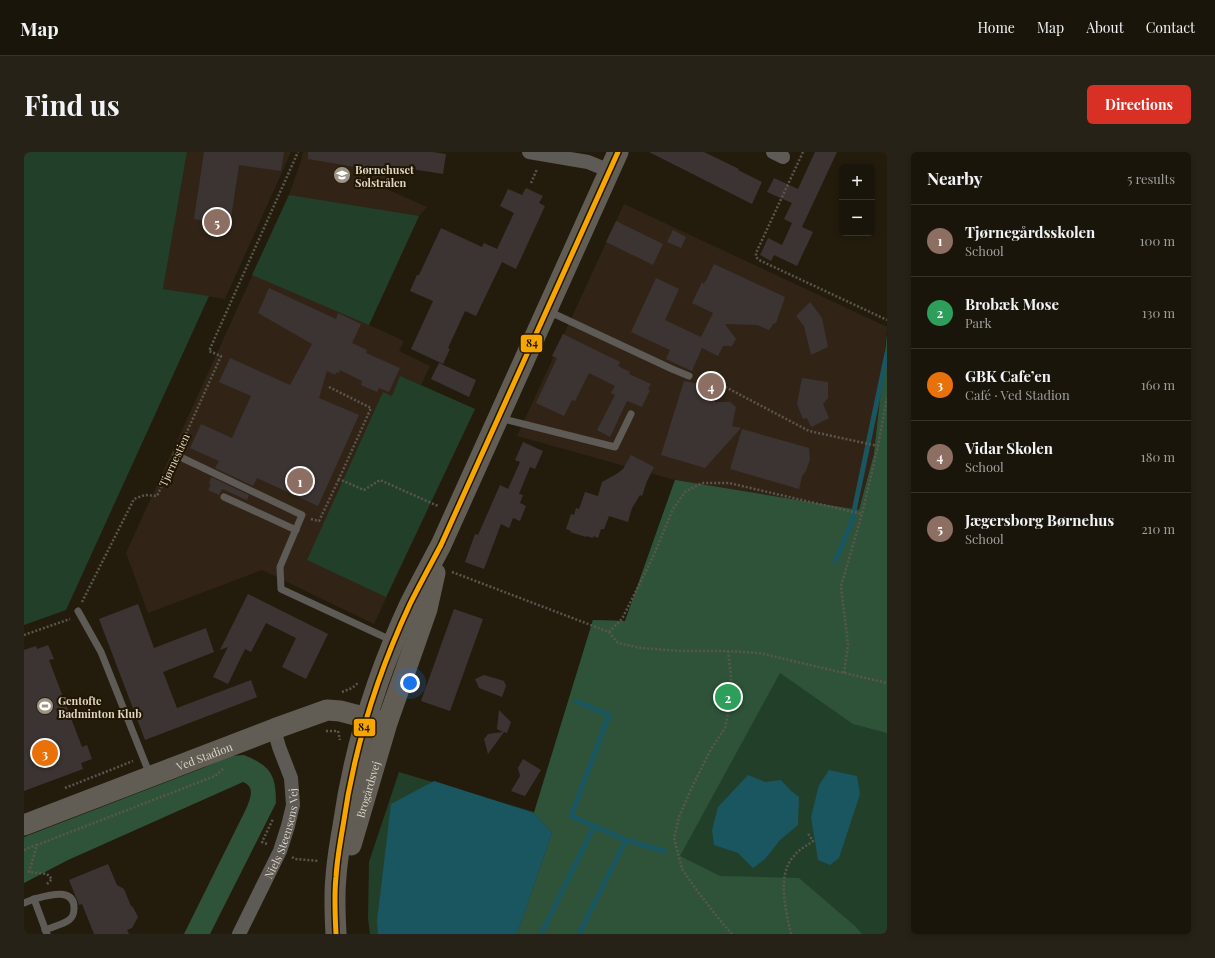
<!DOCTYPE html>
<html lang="en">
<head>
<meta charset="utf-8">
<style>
  :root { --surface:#1a150a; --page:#272218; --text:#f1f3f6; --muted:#9f9f9c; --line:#38342b; --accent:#d93025 }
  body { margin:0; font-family:"Playfair Display",serif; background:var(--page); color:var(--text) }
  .controls { position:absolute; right:12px; top:12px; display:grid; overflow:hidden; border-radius:6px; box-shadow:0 2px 6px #0003 }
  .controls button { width:36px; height:36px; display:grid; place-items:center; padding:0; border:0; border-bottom:1px solid var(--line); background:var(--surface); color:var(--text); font:20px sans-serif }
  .you { position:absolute; left:386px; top:531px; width:14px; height:14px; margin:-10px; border:3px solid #fff; border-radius:50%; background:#1a73e8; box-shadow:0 0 0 6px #1a73e833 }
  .badge { display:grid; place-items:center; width:26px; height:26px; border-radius:50%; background:var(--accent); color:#fff; font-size:13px; font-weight:700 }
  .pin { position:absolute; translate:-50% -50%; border:2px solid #fff; box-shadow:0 1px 4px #0006 }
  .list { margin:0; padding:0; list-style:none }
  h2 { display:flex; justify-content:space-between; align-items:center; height:52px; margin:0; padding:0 16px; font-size:17px }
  h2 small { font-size:13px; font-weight:400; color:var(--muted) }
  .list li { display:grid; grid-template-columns:26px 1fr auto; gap:12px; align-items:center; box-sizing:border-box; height:72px; padding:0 16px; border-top:1px solid var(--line) }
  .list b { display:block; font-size:15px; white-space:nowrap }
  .list p { margin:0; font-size:13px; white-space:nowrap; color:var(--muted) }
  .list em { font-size:13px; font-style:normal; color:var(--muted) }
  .map { position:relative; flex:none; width:863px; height:782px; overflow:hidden; border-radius:6px }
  header { display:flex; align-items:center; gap:24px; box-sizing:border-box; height:56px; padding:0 20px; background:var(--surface); border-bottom:1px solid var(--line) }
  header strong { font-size:19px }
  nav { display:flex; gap:22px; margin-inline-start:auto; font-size:14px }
  .intro { display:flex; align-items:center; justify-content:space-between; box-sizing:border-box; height:96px; padding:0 24px }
  h1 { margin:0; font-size:28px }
  .button { padding:10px 18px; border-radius:6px; background:var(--accent); color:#fff; font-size:14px; font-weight:700 }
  main { display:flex; gap:24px; padding:0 24px }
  aside { flex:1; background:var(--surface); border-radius:6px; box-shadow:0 2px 6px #0003 }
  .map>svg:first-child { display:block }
</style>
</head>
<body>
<header>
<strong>Map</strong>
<nav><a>Home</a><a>Map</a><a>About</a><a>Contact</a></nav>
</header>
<div class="intro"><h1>Find us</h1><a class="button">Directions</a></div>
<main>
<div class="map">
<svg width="863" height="782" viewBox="0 0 863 782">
  <rect width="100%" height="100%" fill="#231c0d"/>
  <!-- education -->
  <g fill="#312417">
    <path d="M163,0H267L201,147L139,137Z"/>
    <path d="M279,0H368L362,37L403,55L395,64L345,173L380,189L375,199L406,214L397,233L451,257L350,472L238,418L124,461L102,401L265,43L277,9Z"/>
    <path d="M600,52L863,175L850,302L835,358L651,328L493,284Z"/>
  </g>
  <!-- green -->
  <g fill="#223f2a">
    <path d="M0,0H163L139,137L185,144L42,458L0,473Z"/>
    <path d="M265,43L395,64L345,173L228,123Z"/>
    <path d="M863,183V782H346L344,766L345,710L375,620L510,660L569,468L601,469L651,328L835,358L850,302Z"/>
    <path d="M376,224L451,257L362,445L283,408L359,240L368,244Z"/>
  </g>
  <!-- forest -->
  <g fill="#2e5339">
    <path d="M863,183V581L829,572L756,521L656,704L696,724L775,726L831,774L838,782H493L528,681L510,661L569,468L601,469L651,328L835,358L850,302Z"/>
    <path d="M220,603C247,614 252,623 252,651L186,782H160L222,657C226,647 232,635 219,630L44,708L0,731V685L179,616L206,604Z"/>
  </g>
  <!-- water -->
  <g fill="#195660">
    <path d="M805,618L833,624L836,642L815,706L806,713L794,708L787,665L795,633Z"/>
    <path d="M724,623L741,630L757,628L766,638L775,645L774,673L756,688L741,707L729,716L714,701L690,693L688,678L694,655Z"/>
    <path d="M410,629L510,661L528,681L493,782H354L353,769L367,652Z"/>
  </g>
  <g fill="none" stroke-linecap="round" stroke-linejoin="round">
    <!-- stream -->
    <g stroke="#195660" stroke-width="5">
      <path d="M811,409L828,369L863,201"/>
      <path d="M552,549L585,563L547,664L602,688L640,699"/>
      <path d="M517,782L570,674"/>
      <path d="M555,782L602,688"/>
    </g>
  </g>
  <!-- building -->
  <g fill="#3c3433">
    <path d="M180,0H260L257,19L215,13L206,73L170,67Z"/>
    <path d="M284,0H408L422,2L419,22L362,13L360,20L284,7Z"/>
    <path d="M625,0H680L715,17L714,18L738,30L728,52Z"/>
    <path d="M791,0H813L778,75L789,80L773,114L750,103L747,109L736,103L744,86L758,93L768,71L760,67L768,51L743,40L750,26L774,37Z"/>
    <path d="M502,36L519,44L515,51L521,54L492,117L478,110L452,164L441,159L424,196L426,197L419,212L387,197L409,149L386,139L393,123H395L417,76L458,95L460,91L473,97L490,61L476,54L484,37L498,43Z"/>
    <path d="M592,69L639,92L629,113L582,90Z"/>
    <path d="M649,78L662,85L657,96L643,90Z"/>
    <path d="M690,112L761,145L752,171L749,172L745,178L733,173L701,172L712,187L708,194H699L694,204L678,196L668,219L642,207L646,198L607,180L632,126L655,137L641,168L677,185L689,161L668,151L678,130L680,132L681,129H682Z"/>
    <path d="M245,136L312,167L314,161L337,172L328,191L343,198L342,201L376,216L365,240L355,236L353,240L337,233L338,229L316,218L315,221L312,220L311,223L303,219L295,246L335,263L294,354L233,326L229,334L191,316L195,309L166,296L177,272L208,286L227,244L195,230L206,206L266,233L288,192L234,161Z"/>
    <path d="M786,150L798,166L804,195L787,203L780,174L772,164Z"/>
    <path d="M539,182L596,210L594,214L606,220L605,222L627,232L624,237L626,238L618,255L603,249L586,285L573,278L591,243L587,241L591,234L565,221L551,249L548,248L540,264L512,251L533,206L528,204Z"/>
    <path d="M415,211L452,228L445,245L407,227Z"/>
    <path d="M778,226L804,230V246L799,252L805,266L787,275L783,266L779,267L773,252Z"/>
    <path d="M660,229L688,235L691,250H706L712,255L708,274L717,276L681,316L637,303Z"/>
    <path d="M718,277L785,296L786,307L782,319L778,324L775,337L706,317Z"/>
    <path d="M499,290L519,299L511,317L506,315L495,342L499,343L496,351L502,354L496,369L489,366L485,376L477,372L460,417L441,410L451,382L454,383L476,333L484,337L496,310L491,308Z"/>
    <path d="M607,303L630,315L623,329L618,344L616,343L608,356L604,370L585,364L580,377H577L574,386L569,384V386L562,384V385L546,380L547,379L542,377L547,362L550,363L552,356L555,357L561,340L574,344L578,330L594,321L599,317Z"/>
    <path d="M187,325L225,343L223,348L198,337L195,343L184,338L187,332H185Z"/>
    <path d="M224,442L304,482L282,527L258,515L272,486L242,471L227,500L221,497L204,532L189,525L204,495L196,498Z"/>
    <path d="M114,452L130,496L182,476L190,500L139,520L153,556L227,528L233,545L121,588L75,467Z"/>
    <path d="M430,457L459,467L426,559L397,549Z"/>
    <path d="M24,493L30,507L25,508L58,595L63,593L68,607L57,611L59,617L0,639V498L12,494L13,497Z"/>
    <path d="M460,523L480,529L482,534L478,545L455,536L451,527Z"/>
    <path d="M475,558L487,570L483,581L480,580L464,602L460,587L464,582L479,580L473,577Z"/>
    <path d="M499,607L517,618L501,644L487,639L496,624L494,616Z"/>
    <path d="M84,712L93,733L100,737L107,754L109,755L114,765L108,776L103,778L105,782H70L58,752L55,753L45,728Z"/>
  </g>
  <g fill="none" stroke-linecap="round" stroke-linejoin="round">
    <!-- path -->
    <g stroke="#5a564e" stroke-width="2.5" stroke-dasharray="2 2" stroke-linecap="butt">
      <path d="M779,0L732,101V105L735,108L863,168"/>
      <path d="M507,31L513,17"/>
      <path d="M675,226L690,229L785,279L854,294"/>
      <path d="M305,235L347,256L315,327L340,338L356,328L414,354"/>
      <path d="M157,293L197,204L185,199L274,0"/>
      <path d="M287,367L295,369L315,327"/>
      <path d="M428,420L585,480L598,467L629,405L649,357L661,340L678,331H705L838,362"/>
      <path d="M58,450L110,347L121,343L133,344L148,312"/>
      <path d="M585,480L594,491L617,496L656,499H704L735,501L863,531"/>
      <path d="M0,483L46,467"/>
      <path d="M704,499L707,524L706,551L701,576L687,597L668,635L655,665L650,686L658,717L674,740L699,772L708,782"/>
      <path d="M820,521L824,493L817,434L838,362L854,294L863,246"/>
      <path d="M318,540L328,536L334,531"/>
      <path d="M302,579H314L316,588"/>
      <path d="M41,636L109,609"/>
      <path d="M243,692L238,690L249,667"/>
      <path d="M0,698L12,693"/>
      <path d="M268,705L271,707L295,709"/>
      <path d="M23,732L28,727L23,722L5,720L13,693L191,624L199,617"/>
      <path d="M767,782C762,759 752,723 770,704C775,697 783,694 789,689L783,680"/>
    </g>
    <!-- lane -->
    <g stroke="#5e5a55" stroke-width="7">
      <path d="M524,159L648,217L665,224"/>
      <path d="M476,266L591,295L607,262"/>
      <path d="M152,303L278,363L256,415L257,437L369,489"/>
      <path d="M200,345L272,378"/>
      <path d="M54,459L77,500L126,623"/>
      <path d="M10,747C22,744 51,734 50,757C50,761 48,766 45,768C40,772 28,775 21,778"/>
      <path d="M0,751L10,747L23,782"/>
    </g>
    <!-- street -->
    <g stroke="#5e5a55" stroke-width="14">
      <path d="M505,0L564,10L586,19"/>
      <path d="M749,0L759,5"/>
      <path id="s1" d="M215,782L256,699L264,674L269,653L267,626L255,595L250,577"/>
    </g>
    <!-- secondary -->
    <g stroke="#615d54" stroke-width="21">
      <path id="s2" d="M0,673L250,577L303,558L316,559L355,569"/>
      <path id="s3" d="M327,693L363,571L403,457L411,421"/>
      <path d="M312,782C311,763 310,743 312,725C313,708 316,691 319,674C330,596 353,523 386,452C396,432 407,412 417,393L594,0"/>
    </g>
    <!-- bus-1 casing -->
    <g stroke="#211600" stroke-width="8">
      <path id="bus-1" d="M312,782C311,763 310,743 312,725C313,708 316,691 319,674C330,596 353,523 386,452C396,432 407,412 417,393L594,0"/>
    </g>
    <!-- bus-1 -->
    <use href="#bus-1" stroke="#f7a600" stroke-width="5"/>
  </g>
  <!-- icons -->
  <defs>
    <g id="school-disc" transform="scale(0.9)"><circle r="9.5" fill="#9c9485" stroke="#211600"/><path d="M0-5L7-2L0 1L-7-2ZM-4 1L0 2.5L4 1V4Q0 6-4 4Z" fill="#fff"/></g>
    <g id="stadium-disc" transform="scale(0.9)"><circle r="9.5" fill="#9c9485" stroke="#211600"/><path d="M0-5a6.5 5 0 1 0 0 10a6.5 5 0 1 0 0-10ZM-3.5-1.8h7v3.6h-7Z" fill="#fff"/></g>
  </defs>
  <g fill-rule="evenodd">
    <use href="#school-disc" x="318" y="23"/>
    <use href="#stadium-disc" x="21" y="554"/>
  </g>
  <g text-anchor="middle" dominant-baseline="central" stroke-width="4" stroke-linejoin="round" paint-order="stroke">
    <!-- poi labels -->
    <g font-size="11" font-weight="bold" fill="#ddd5c6" stroke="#211600" text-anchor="start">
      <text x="331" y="17">Børnehuset<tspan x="331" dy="13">Solstrålen</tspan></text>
      <text x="34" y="548">Gentofte<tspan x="34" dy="13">Badminton Klub</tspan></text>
    </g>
    <!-- street labels -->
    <g font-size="11" fill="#ddd5c6" stroke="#211600">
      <text transform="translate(150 308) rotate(-65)">Tjørnestien</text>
      <text stroke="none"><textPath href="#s2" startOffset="193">Ved Stadion</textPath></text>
      <text stroke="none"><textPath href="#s3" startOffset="58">Brogårdsvej</textPath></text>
      <text stroke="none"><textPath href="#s1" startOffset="110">Niels Steensens Vej</textPath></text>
    </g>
  </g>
  <g stroke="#211600" stroke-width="1.5">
    <rect x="496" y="182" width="23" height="19" rx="4" fill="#f7a600"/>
    <rect x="329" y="566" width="23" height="19" rx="4" fill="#f7a600"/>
  </g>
  <g font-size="11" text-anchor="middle" font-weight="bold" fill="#111">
    <text x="508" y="195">84</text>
    <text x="340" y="579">84</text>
  </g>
</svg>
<div class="controls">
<button>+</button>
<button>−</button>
</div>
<div class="you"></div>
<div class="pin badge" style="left:276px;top:329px;background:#8d6e63">1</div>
<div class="pin badge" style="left:704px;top:545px;background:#2e9e5b">2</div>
<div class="pin badge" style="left:21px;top:601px;background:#e8710a">3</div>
<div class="pin badge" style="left:687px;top:234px;background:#8d6e63">4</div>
<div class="pin badge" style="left:193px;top:70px;background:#8d6e63">5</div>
</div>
<aside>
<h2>Nearby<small>5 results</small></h2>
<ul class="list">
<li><span class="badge" style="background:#8d6e63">1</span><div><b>Tjørnegårdsskolen</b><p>School</p></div><em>100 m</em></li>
<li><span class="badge" style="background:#2e9e5b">2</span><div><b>Brobæk Mose</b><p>Park</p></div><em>130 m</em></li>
<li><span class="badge" style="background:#e8710a">3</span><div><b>GBK Cafe’en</b><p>Café · Ved Stadion</p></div><em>160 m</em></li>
<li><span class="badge" style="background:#8d6e63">4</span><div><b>Vidar Skolen</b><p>School</p></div><em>180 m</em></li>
<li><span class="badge" style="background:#8d6e63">5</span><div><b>Jægersborg Børnehus</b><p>School</p></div><em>210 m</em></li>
</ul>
</aside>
</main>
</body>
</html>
